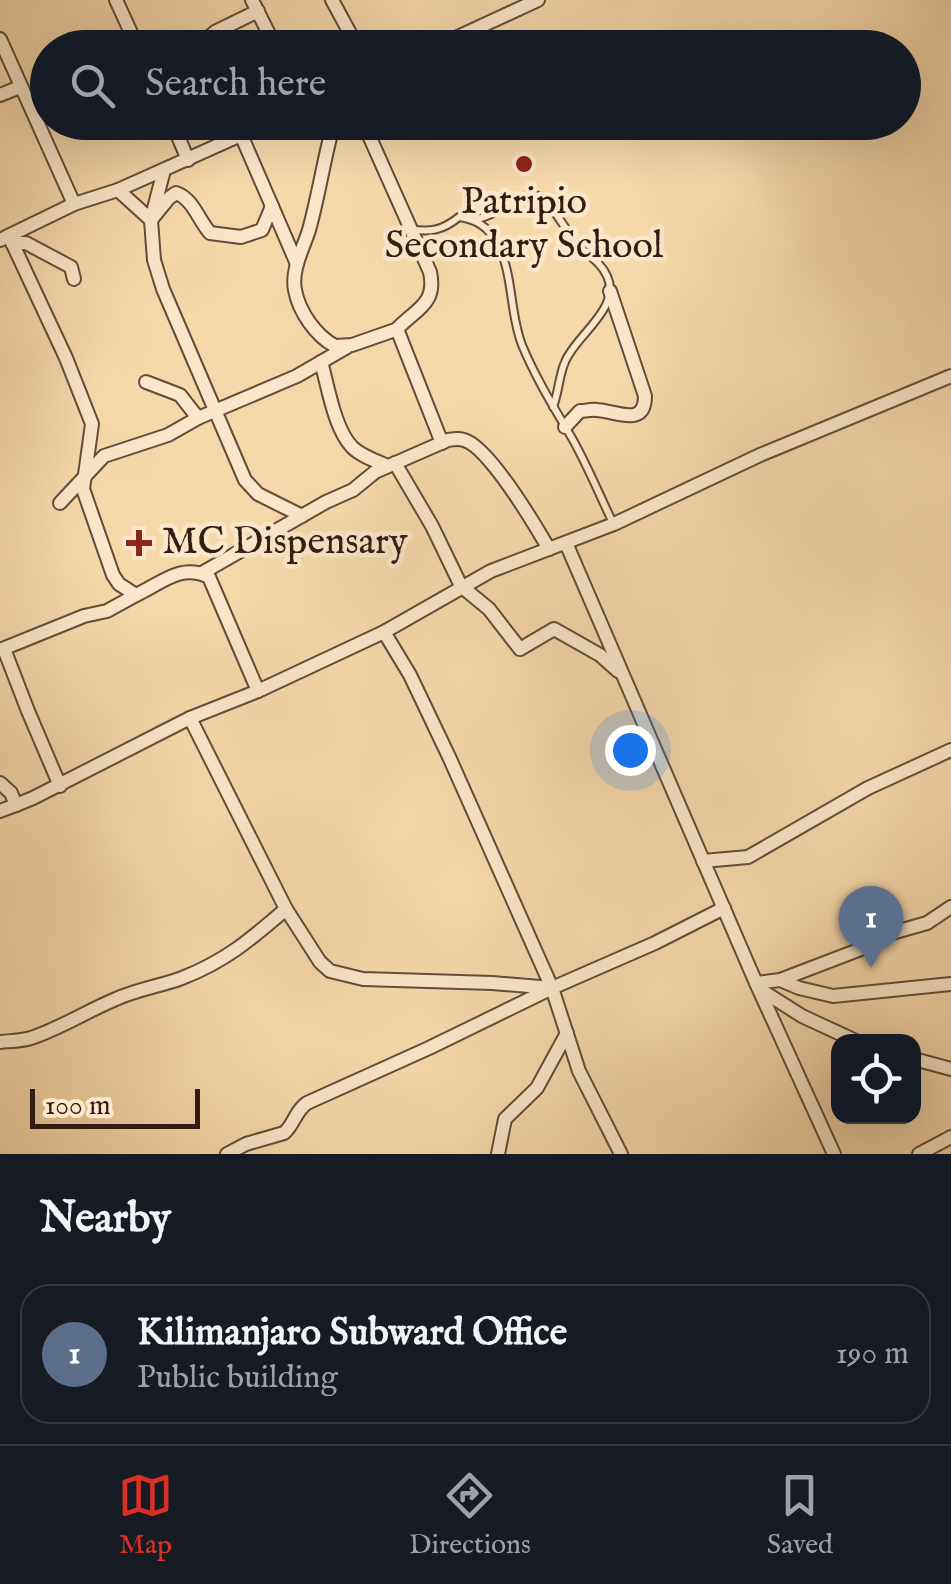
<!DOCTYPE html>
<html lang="en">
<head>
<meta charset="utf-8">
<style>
  :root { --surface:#171b24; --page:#242831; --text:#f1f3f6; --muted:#9ea1a6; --line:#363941; --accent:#d93025 }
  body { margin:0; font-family:"IM FELL English",serif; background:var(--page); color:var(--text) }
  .controls { position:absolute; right:30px; bottom:30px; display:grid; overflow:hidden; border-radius:20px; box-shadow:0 10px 40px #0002 }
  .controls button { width:90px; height:90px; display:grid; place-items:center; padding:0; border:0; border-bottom:2px solid var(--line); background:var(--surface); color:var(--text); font:50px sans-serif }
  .scale { position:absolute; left:30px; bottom:25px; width:170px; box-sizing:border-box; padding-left:10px; border:5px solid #341c12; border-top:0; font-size:28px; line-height:35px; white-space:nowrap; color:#341c12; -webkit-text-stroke:8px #fae6c8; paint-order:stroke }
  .you { position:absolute; left:630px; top:750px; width:35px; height:35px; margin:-25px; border:8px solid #fff; border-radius:50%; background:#1a73e8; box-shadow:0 0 0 15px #1a73e833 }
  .badge { display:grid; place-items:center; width:65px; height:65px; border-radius:50%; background:var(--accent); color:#fff; font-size:32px; font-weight:700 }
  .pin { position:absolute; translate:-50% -82px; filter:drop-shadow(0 2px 5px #0008) }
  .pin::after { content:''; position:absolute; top:52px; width:35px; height:30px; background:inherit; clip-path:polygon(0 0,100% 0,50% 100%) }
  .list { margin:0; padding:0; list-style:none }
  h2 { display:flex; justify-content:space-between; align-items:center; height:130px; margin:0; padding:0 40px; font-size:42px }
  h2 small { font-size:32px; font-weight:400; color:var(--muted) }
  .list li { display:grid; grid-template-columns:65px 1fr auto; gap:30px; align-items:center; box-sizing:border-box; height:140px; margin:0 20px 20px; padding:0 20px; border:2px solid var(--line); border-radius:30px }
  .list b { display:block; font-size:38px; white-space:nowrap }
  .list p { margin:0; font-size:32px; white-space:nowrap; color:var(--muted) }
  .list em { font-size:32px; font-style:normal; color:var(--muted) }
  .icon { flex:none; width:55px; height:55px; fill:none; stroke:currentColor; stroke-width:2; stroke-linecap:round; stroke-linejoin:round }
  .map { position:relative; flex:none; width:951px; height:1154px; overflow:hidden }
  .search { position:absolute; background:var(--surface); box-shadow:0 10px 40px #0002; left:30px; right:30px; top:30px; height:110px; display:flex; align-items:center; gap:25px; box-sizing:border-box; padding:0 35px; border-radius:55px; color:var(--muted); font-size:38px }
  .sheet { height:290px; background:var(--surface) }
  nav { display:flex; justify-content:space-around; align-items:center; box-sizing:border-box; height:140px; border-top:2px solid var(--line); background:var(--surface); font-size:28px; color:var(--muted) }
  nav a { display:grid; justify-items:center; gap:5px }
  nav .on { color:var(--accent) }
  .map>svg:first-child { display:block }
</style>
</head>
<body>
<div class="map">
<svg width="951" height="1154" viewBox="0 0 951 1154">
  <rect width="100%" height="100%" fill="#f7d8ab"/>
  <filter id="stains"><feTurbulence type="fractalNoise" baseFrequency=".002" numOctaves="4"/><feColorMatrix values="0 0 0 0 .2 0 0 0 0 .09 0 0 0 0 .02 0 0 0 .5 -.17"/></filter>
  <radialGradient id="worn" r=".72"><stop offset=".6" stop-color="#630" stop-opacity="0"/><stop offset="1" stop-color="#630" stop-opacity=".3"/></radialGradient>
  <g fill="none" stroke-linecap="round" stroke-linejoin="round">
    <!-- lane casing -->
    <g stroke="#654b38" stroke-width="10">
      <g id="lane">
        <path d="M475,220C535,203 527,165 571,237C581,253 599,258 607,276C622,308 575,336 565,362C559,375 559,391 553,407"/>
        <path d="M410,229C430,233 443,230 459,217C475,219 488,227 496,241C514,273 509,312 522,345C536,379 555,409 573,440C588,467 600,496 613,523"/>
      </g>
    </g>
    <!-- street casing -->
    <g stroke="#654b38" stroke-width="16">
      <g id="street">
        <path d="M116,0L138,48"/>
        <path d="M252,0L276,48"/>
        <path d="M332,0L358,48"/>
        <path d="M0,39L74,204"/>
        <path d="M196,48L215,32L258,11"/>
        <path d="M434,48L538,0"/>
        <path d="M0,95L20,87"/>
        <path d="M172,122L188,160"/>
        <path d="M334,122C324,158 319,194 309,230C303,249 291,270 295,290C299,312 316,336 335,346L352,345L398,329"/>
        <path d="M363,122L430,272C437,304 416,309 397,329L442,443"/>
        <path d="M242,137L297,264"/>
        <path d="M164,170L151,220L154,260L163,289L245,480L258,494L302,516"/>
        <path d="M118,190L151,220L169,198L176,193C193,199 198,219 210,233L241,237L262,230L272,206"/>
        <path d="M9,236L66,358L92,424L83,489L113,575L119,584L136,595C162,583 181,563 209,577L258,691"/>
        <path d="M0,240L74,204L118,190L270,122"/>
        <path d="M12,243H26L71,267L74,279"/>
        <path d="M321,362C328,386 334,428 352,447C361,456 376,461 388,466"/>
        <path d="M146,382L180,395L198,418"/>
        <path d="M565,427L580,411C586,411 591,409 597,410C616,411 645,428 645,396L610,291"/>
        <path d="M395,463L432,526L461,586L489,609L520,649L554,629L600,655L618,671"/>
        <path d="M60,503L104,456L168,435L198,418L297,376L347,347"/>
        <path d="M566,543L756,983L834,1154"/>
        <path d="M202,573L326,502L353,490L375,472L448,440C454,439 458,438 464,440C489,447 535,525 549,549"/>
        <path d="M384,632L410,675L450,759L552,988L579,1071L621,1154"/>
        <path d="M4,649L28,711L60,786"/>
        <path d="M0,650L84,616L107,611L136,595"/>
        <path d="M190,718L286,909L320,962L330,971L363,979L492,983L552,988L655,943L724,908"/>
        <path d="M0,783L11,793L16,805L33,798L190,718L258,691L384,632L491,571L614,524L760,455L951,376"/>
        <path d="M0,811L16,805"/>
        <path d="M703,861L748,857L868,788L951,750"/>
        <path d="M780,980L799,988L833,996L951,984"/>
        <path d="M756,983L780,980L861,949L892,933L927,923L951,907"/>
        <path d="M761,990L802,1016L858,1042"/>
        <path d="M0,1042C10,1041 21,1041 31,1038C61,1028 87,1011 116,999C138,989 161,986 182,978C226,961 251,939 286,909"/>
        <path d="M914,1059L951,1069"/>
        <path d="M227,1154L246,1144L284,1133C294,1125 295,1111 307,1103L429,1048L550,989"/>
        <path d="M498,1154L505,1119L537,1088L567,1033"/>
        <path d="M919,1154L951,1137"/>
      </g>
    </g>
    <!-- lane -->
    <use href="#lane" stroke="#fae6c8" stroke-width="6"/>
    <!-- street -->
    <use href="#street" stroke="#fae6c8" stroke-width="12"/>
  </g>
  <!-- markers -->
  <g fill="#8f2418" stroke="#fae6c8" stroke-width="4">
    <circle cx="524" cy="164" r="10"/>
    <path d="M134 528h10v10h10v10h-10v10h-10v-10h-10v-10h10z"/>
  </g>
  <g text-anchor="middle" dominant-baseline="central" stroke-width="9" stroke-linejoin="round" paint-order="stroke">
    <!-- poi labels -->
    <g font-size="38" fill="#341c12" stroke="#fae6c8">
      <text x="524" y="203">Patripio<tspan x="524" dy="44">Secondary School</tspan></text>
      <text x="162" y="543" text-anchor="start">MC Dispensary</text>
    </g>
  </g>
  <rect width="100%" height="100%" filter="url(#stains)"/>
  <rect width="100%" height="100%" fill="url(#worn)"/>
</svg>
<div class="controls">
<button><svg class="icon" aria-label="locate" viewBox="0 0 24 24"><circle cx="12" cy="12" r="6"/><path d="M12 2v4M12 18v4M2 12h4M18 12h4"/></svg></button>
</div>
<div class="scale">100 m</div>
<div class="you"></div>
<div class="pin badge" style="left:871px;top:968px;background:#5c6f8a">1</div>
<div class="search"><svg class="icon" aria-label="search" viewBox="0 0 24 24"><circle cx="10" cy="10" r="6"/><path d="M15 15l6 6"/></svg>Search here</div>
</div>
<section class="sheet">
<h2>Nearby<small></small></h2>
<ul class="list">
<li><span class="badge" style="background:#5c6f8a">1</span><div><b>Kilimanjaro Subward Office</b><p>Public building</p></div><em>190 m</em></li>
</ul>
</section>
<nav>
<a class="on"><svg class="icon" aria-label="map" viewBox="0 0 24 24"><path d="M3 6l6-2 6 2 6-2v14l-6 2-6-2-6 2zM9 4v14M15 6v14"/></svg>Map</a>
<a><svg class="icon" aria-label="directions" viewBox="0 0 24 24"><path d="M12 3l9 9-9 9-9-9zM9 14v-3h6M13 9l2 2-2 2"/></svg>Directions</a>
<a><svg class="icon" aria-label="saved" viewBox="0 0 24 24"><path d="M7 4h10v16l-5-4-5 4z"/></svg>Saved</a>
</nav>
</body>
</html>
